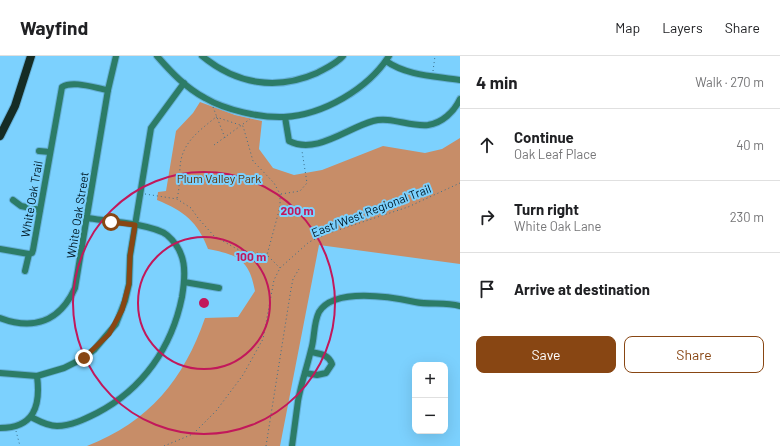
<!DOCTYPE html>
<html lang="en">
<head>
<meta charset="utf-8">
<style>
  :root { --surface:#fff; --page:#f6f6f6; --text:#202124; --muted:#757577; --line:#e0e0e0; --accent:#884613 }
  body { margin:0; font-family:Barlow,sans-serif; background:var(--page); color:var(--text) }
  .controls { position:absolute; right:12px; bottom:12px; display:grid; overflow:hidden; border-radius:8px; box-shadow:0 4px 16px #0002 }
  .controls button { width:36px; height:36px; display:grid; place-items:center; padding:0; border:0; border-bottom:1px solid var(--line); background:var(--surface); color:var(--text); font:20px sans-serif }
  .stop { position:absolute; width:12px; height:12px; margin:-9px; border:3px solid #884613; border-radius:50%; background:#fff }
  .stop.end { background:#884613; border-color:#fff; box-shadow:0 1px 4px #0008 }
  .list { margin:0; padding:0; list-style:none }
  h2 { display:flex; justify-content:space-between; align-items:center; height:52px; margin:0; padding:0 16px; font-size:17px }
  h2 small { font-size:13px; font-weight:400; color:var(--muted) }
  .list li { display:grid; grid-template-columns:26px 1fr auto; gap:12px; align-items:center; box-sizing:border-box; height:72px; padding:0 16px; border-top:1px solid var(--line) }
  .list b { display:block; font-size:15px; white-space:nowrap }
  .list p { margin:0; font-size:13px; white-space:nowrap; color:var(--muted) }
  .list em { font-size:13px; font-style:normal; color:var(--muted) }
  .actions { display:flex; gap:8px; padding:12px 16px }
  .actions a { flex:1; padding:9px 0; border:1px solid var(--accent); border-radius:8px; text-align:center; font-size:14px; color:var(--accent) }
  .actions .main { background:var(--accent); color:#fff }
  .icon { flex:none; width:22px; height:22px; fill:none; stroke:currentColor; stroke-width:2; stroke-linecap:round; stroke-linejoin:round }
  .map { position:relative; flex:none; width:460px; height:390px; overflow:hidden }
  header { display:flex; align-items:center; gap:24px; box-sizing:border-box; height:56px; padding:0 20px; background:var(--surface); border-bottom:1px solid var(--line) }
  header strong { font-size:19px }
  nav { display:flex; gap:22px; margin-inline-start:auto; font-size:14px }
  main { display:flex }
  aside { flex:1; background:var(--surface) }
  .map>svg:first-child { display:block }
</style>
</head>
<body>
<header>
<strong>Wayfind</strong>
<nav><a>Map</a><a>Layers</a><a>Share</a></nav>
</header>
<main>
<div class="map">
<svg width="460" height="390" viewBox="0 0 460 390">
  <rect width="100%" height="100%" fill="#7cd1fe"/>
  <!-- green -->
  <path fill="#c78d68" d="M200,46L235,59L262,65L259,93L273,112L294,119L322,114L383,90L425,97L442,93L460,82V208L319,189L280,390H87C149,366 184,323 205,262L238,261L255,235C249,203 238,199 208,193C198,166 184,155 157,144L158,136L166,135L176,75L193,57Z"/>
  <g fill="none" stroke-linecap="round" stroke-linejoin="round">
    <!-- minor casing -->
    <g stroke="#66b0d7" stroke-width="8">
      <g id="minor">
        <path d="M157,0C171,16 186,32 205,42C225,54 261,62 284,61C323,59 368,33 389,0"/>
        <path d="M202,0C236,28 276,35 317,17C326,12 336,8 343,0"/>
        <path d="M386,5C407,20 436,20 460,24"/>
        <path d="M285,61L289,85C316,99 347,72 373,65C390,60 410,71 428,69C442,67 454,56 460,43"/>
        <path d="M39,95L50,96"/>
        <path d="M13,144L21,150L40,154"/>
        <path d="M0,193L29,198"/>
        <path d="M25,215L29,198L32,197L33,194L62,31C73,24 95,32 108,34"/>
        <path d="M184,226L219,232"/>
        <path d="M0,262C34,275 60,265 75,232L108,34L116,0"/>
        <path d="M0,317L37,320L64,312L84,302L94,294L116,268L125,245L129,228L130,200L151,72L184,27"/>
        <path d="M305,317L317,319L326,317L332,308C328,298 320,298 311,296"/>
        <path d="M31,361C39,365 47,370 57,370C71,370 85,363 97,357C143,333 172,291 182,241C186,217 187,196 167,179C153,168 106,165 87,162"/>
        <path d="M0,372C34,372 41,350 37,320"/>
        <path d="M292,390C294,375 296,360 298,345C301,328 307,311 311,294C315,282 313,268 319,256C334,231 392,241 415,246C429,249 446,246 460,250"/>
      </g>
    </g>
    <!-- major casing -->
    <g stroke="#66b0d7" stroke-width="10">
      <path id="major" d="M0,80L15,50L31,0"/>
    </g>
    <!-- path -->
    <g stroke="#3a6f8b" stroke-width="1" stroke-dasharray="1 3" stroke-linecap="butt">
      <path d="M433,15L435,0"/>
      <path d="M213,51L225,82"/>
      <path d="M216,61L243,70L253,105L274,127L280,138V151L267,199"/>
      <path d="M214,89L250,63"/>
      <path d="M145,138L177,143L191,152L198,162L214,180L237,193L267,199L280,212"/>
      <path d="M281,138L300,135L307,127L302,95"/>
      <path d="M177,142C180,132 179,123 180,112C181,87 199,75 216,61"/>
      <path d="M16,375L20,390"/>
      <path d="M164,390L193,378L216,355L243,319L263,283L274,224L280,212L309,186L329,177L408,151L460,127"/>
      <path d="M266,390L291,233L293,223L299,213"/>
    </g>
    <!-- minor -->
    <use href="#minor" stroke="#2c7c67" stroke-width="6"/>
    <!-- major -->
    <use href="#major" stroke="#152c25" stroke-width="8"/>
  </g>
  <g fill="none" stroke-linecap="round" stroke-linejoin="round">
    <!-- route -->
    <path stroke="#884613" stroke-width="5" d="M84,302L109,278L122,254L129,228L130,200L135,169L111,166"/>
  </g>
  <!-- distance rings -->
  <g fill="none" stroke="#c2185b" stroke-width="2">
    <circle cx="204" cy="247" r="66"/>
    <circle cx="204" cy="247" r="131"/>
  </g>
  <g text-anchor="middle" dominant-baseline="central" stroke-width="4" stroke-linejoin="round" paint-order="stroke">
    <!-- park labels -->
    <g font-size="12" fill="#663002" stroke="#7cd1fe">
      <text x="219" y="122">Plum Valley Park</text>
    </g>
    <!-- street labels -->
    <g font-size="12" fill="#001926" stroke="#7cd1fe">
      <text transform="translate(31 143) rotate(-80)">White Oak Trail</text>
      <text transform="translate(371 154) rotate(-21)">East/West Regional Trail</text>
      <text transform="translate(77 159) rotate(-81)">White Oak Street</text>
    </g>
  </g>
  <circle cx="204" cy="247" r="6" fill="#c2185b" stroke="#7cd1fe" stroke-width="2"/>
  <g font-size="12" text-anchor="middle" font-weight="bold" fill="#c2185b" stroke="#7cd1fe" stroke-width="4" stroke-linejoin="round" paint-order="stroke">
    <text x="297" y="159">200 m</text>
    <text x="251" y="205">100 m</text>
  </g>
</svg>
<div class="controls">
<button>+</button>
<button>−</button>
</div>
<div class="stop" style="left:111px;top:166px"></div>
<div class="stop end" style="left:84px;top:302px"></div>
</div>
<aside>
<h2>4 min<small>Walk · 270 m</small></h2>
<ul class="list">
<li><svg class="icon" aria-label="ahead" viewBox="0 0 24 24"><path d="M12 20V5M6 11l6-6 6 6"/></svg><div><b>Continue</b><p>Oak Leaf Place</p></div><em>40 m</em></li>
<li><svg class="icon" aria-label="right" viewBox="0 0 24 24"><path d="M7 20v-9h11M14 6l5 5-5 5"/></svg><div><b>Turn right</b><p>White Oak Lane</p></div><em>230 m</em></li>
<li><svg class="icon" aria-label="arrive" viewBox="0 0 24 24"><path d="M6 21V4h12l-3 4 3 4H6"/></svg><div><b>Arrive at destination</b></div></li>
</ul>
<div class="actions"><a class="main">Save</a><a>Share</a></div>
</aside>
</main>
</body>
</html>
